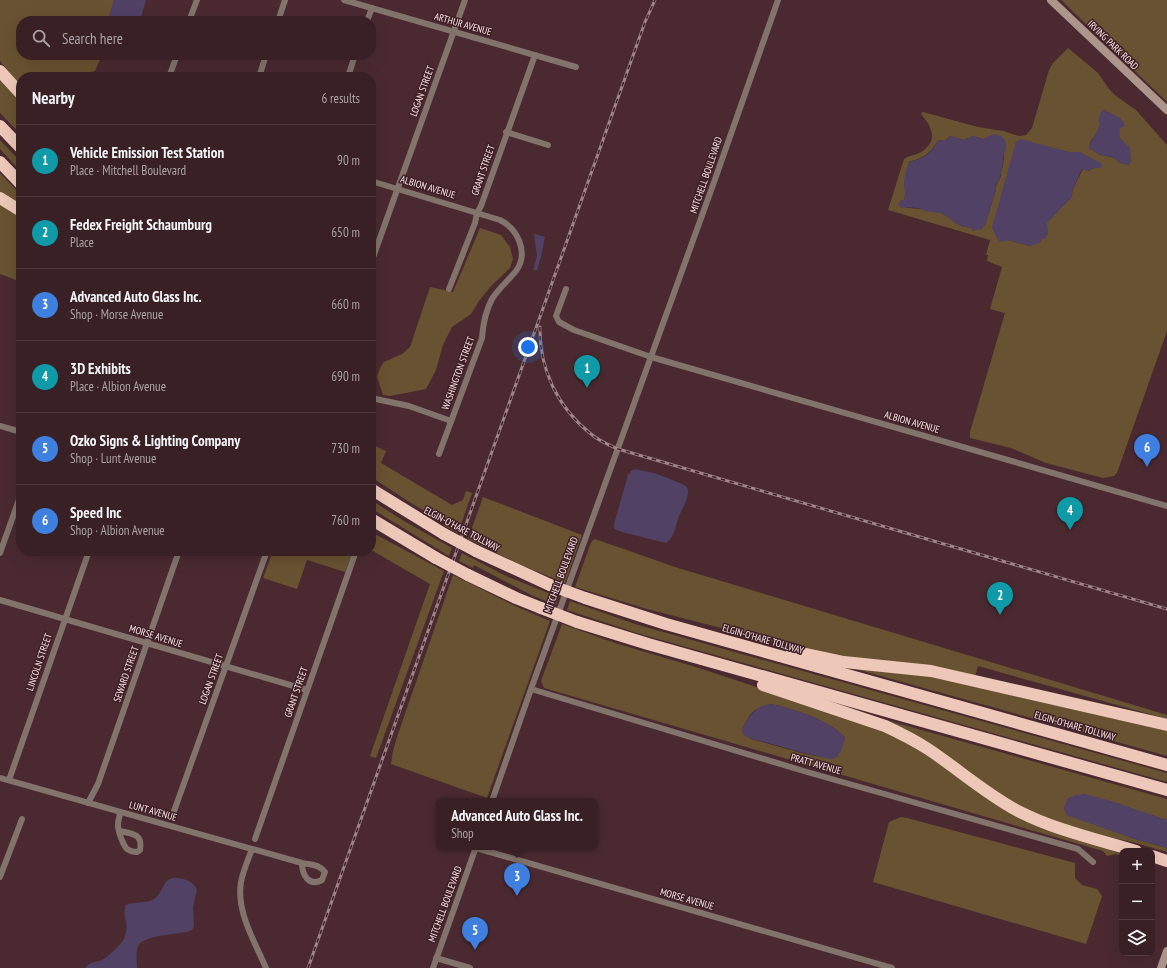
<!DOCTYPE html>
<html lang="en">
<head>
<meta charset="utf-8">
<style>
  :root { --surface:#382024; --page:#432d31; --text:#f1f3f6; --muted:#aba3a6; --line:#523e41; --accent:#51ccd5 }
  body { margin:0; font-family:"PT Sans Narrow",sans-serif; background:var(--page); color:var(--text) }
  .controls { position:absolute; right:12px; bottom:12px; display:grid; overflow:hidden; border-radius:8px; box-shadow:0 4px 16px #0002 }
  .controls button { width:36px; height:36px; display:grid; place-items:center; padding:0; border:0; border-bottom:1px solid var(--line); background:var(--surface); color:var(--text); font:20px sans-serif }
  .you { position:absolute; left:528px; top:347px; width:14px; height:14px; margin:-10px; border:3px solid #fff; border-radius:50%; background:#1a73e8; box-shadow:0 0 0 6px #1a73e833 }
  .badge { display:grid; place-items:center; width:26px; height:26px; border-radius:50%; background:var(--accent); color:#fff; font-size:13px; font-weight:700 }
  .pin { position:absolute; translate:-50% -33px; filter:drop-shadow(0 1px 2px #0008) }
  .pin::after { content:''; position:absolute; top:21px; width:14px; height:12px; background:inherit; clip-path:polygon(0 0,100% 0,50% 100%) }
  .popup { position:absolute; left:436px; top:798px; width:162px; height:52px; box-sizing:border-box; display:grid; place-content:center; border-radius:8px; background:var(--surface); filter:drop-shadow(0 1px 3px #0005); font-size:13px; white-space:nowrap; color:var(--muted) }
  .popup b { font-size:15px; color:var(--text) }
  .popup::after { content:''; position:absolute; left:50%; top:100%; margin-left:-8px; border:8px solid transparent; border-top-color:var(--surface) }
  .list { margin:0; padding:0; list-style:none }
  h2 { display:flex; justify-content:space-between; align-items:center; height:52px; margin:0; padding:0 16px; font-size:17px }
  h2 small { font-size:13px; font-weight:400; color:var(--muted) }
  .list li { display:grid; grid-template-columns:26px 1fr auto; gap:12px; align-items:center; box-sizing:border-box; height:72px; padding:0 16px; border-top:1px solid var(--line) }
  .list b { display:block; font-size:15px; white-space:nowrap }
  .list p { margin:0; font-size:13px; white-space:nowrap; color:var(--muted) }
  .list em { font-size:13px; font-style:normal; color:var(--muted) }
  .icon { flex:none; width:22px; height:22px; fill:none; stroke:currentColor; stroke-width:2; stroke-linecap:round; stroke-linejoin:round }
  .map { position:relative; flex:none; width:1167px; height:968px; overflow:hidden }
  .search { position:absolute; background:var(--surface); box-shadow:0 4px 16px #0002; left:16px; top:16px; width:360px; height:44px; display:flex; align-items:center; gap:10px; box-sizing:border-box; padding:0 14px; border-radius:16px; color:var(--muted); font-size:15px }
  .panel { position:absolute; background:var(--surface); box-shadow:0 4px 16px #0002; left:16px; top:72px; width:360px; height:484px; border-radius:16px }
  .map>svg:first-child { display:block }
</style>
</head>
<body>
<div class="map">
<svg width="1167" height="968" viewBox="0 0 1167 968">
  <rect width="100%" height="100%" fill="#4a2a30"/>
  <!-- green -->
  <g fill="#685231" fill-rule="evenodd">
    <path d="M0,0H114L108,21H21V55H102L95,71L86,73L85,77H21V86L0,61Z"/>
    <path d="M1061,0H1167V102L1164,99Z"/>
    <path d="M1068,48L1098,73L1109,89L1116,96L1136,110L1167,145V331L1117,473L1114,476L1103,478L1046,463L1011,448L970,438V432L1005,313L990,309L1002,267L987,261L988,255H986L990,240L888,210L904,159C910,155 918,155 924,150C939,138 930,125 921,114L923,112L978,127L1003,131L1019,136L1026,135L1032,128L1049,70L1053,63ZM1104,110L1121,119L1119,129V137L1130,149L1122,164L1112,157L1100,155L1089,148L1091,140L1097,134ZM950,136L964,140L973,136L983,139L1004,155L1003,166L1001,172V176L995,188L996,190L985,225L981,229C976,228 970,228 965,227C956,225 951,218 943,214C935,210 915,208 906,208L900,201L904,200L906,192L904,184L909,162C925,157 930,154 938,140L945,141ZM1020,140L1069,152H1080L1096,167L1088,171L1083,169L1073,189L1071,198L1046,223L1048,233L1042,239L1030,246L1008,240L1016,142Z"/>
    <path d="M0,79L21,101V135L0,113Z"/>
    <path d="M0,140L21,162V172L0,149Z"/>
    <path d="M0,173L21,195V207L0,193Z"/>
    <path d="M0,204L21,217V282L0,274Z"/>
    <path d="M480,228L501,235L510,247L513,259L510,268L491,286L479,301L471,314L452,327L443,345L436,370L426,389L390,396L383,395L377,377L380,368L384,362L402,354L410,347L430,287L453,292Z"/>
    <path d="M371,444L386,451L381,463L452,505L463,500L466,491L472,493L458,533L444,526L445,523L411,503L371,477Z"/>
    <path d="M483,497L582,535L565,583L519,564L468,539Z"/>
    <path d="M371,500L404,521L452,548L449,556L372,509Z"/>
    <path d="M371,532L444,571L376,758L370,756L430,584L371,550Z"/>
    <path d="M595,539L678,568L1167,715V719L978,666L975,677L807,650L647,609L575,587L590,545L592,541Z"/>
    <path d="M273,551H353L345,572L307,560L297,589L263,578Z"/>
    <path d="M462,553L506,576L558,597L556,605L533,596L474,565L473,568L459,561Z"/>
    <path d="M453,575L515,606L550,621L487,798L391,764L393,751L397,737Z"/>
    <path d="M570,601L635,624L1167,773V782L640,634L567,610Z"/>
    <path d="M562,624L615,643L699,668L874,726L910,743L991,798L1094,844L1122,854V856L1116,854L1107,856L1103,851L544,688L541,681ZM770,704C791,708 831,720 845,738L828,758L805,754L751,739L742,729C751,713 752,709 770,704Z"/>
    <path d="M852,668L915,673L1167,731V756Z"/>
    <path d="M879,718L1167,799V820L1084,794L1064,808L1067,815L1135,839L1167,848V852L1132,842L1095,834L1055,823L1021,808Z"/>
    <path d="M901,817L907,818L1075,863V878L1082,885L1097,889L1102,896L1086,944L873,882L889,822Z"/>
  </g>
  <!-- water -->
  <g fill="#504165">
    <path d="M114,0H146L140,21H108Z"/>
    <path d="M1104,110C1112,114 1123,117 1125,126L1119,129L1120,133L1119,137L1130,148L1131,161L1129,165L1122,164L1112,157L1100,155L1089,148C1091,139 1097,134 1100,124L1098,121L1101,112Z"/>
    <path d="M994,134L1001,136L1005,140C1008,150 1004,151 1003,158C1003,164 1002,171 1000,177C999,182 996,183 995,187L996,190L985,225L981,229L973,231L970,227C958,228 952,219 943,214C939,212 934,213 930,212C925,211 921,208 915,208C910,207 905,208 900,207L898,204L900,201L904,200C906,194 904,190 904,184C904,176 906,169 910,162C926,157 930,155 938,140L945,141L950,136L964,140L973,136L983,139Z"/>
    <path d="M1020,139L1069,152H1080L1099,162L1103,165L1100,168H1094L1087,171L1082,169L1073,189L1071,198L1047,223L1048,233L1045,239H1042L1040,243L1030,246L1008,240L1001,242L997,239L992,227L1016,142Z"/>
    <path d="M534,234L545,237L541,257L537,270H533L537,256Z"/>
    <path d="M635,469C641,471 648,471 653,473C658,474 686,485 687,487C691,495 682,509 679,516C676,525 674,538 666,543L622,532L614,529V524L628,475L631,471Z"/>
    <path d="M770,704C791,708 831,720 845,738C843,744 841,757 833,759C829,759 824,758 821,757C797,752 774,744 751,739L744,735L742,732V729C750,716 754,707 770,704Z"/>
    <path d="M1084,794L1108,800L1167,820V848L1135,839L1066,815L1064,808L1068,798L1076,795Z"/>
    <path d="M173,878C183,878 193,880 197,890L193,907L194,926L192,930C179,936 140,933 137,949C136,955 137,962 137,968H85C90,961 94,963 102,960C107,958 122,943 124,939C131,923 121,918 126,905C135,901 146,904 154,899C163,894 162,880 173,878Z"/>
  </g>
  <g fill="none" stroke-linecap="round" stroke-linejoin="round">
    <!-- street -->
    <g stroke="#82736d" stroke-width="6">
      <path d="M344,0L576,67"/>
      <path d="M189,21L197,0"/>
      <path d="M278,21L285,0"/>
      <path d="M367,21L372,8"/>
      <path d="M169,77L177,55"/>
      <path d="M259,77L266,55"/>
      <path d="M348,77L355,55"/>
      <path d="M506,132L548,145"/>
      <path d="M371,181L500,220C518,229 529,253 516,271C508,281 498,289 492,299C485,312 483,324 482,338L439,454"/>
      <path d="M371,263L465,0"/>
      <path d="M449,289L475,223L477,213L481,206L535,55"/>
      <path d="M566,289L556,316L559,322L574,330L651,357L1167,506"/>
      <path d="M371,398L409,406L451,421"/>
      <path d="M0,426L21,432"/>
      <path d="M0,553L21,494"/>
      <path d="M0,600L307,690"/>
      <path d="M531,689L807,772L1078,849L1093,862"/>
      <path d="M0,778L302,863C311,865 319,864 325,872L322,880C309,887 302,875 302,863"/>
      <path d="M9,780L89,551"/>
      <path d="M492,801L531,689L713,185L778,0"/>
      <path d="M88,803L98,784L179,551"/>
      <path d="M173,814L267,551"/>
      <path d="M120,831C132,834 143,833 140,850L137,852C133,852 130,851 127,849C123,845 118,831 118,825C118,820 120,816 120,812"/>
      <path d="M255,839L356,551"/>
      <path d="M476,848L892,968"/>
      <path d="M252,849C248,860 243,871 241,882C236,912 255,942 266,968"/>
      <path d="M0,877L22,819"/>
      <path d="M436,958L470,968"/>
      <path d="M433,968L476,847"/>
    </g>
    <!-- secondary -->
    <g stroke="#ad958c" stroke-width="8">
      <path d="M1051,0L1167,110"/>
      <path d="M1161,968L1167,951"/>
    </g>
    <!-- highway -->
    <g stroke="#edc8b9" stroke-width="12">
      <path d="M0,71L21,94"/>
      <path d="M0,126L21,148"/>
      <path d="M0,162L21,184"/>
      <path d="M0,198L21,211"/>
      <path d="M371,489L444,534"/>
      <path d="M371,519L436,558"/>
      <path d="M476,551L550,585"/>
      <path d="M468,575L516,598L541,608"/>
      <path d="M585,598L666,624L1167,765"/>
      <path d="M577,622L648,644L1167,790"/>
      <path d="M792,651L844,662L931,671L1167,725"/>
      <path d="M763,685L885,726C900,733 914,740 928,749C958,769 986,794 1018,811C1055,830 1096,839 1136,851"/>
      <path d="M1152,856L1167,861"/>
    </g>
    <!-- rail casing -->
    <g stroke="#9f8488" stroke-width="3">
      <g id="rail">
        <path d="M540,327C539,369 558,408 591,434C599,441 609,445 618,449L1167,609"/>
        <path d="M308,968L645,22L655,0"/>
      </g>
    </g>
    <!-- rail -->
    <use href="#rail" stroke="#3f2026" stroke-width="1.5" stroke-dasharray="4.5" stroke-linecap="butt"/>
    <!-- highway-bridge -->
    <g stroke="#edc8b9" stroke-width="12">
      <path d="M444,534L476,551"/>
      <path d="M436,558L468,575"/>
      <path d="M550,585L585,598"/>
      <path d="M541,608L577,622"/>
    </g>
  </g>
  <g text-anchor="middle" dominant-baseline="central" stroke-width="3" stroke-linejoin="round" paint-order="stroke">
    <!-- street labels -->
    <g font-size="10" fill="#f9e4e6" stroke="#3f2026">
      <text transform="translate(463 24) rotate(16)">ARTHUR AVENUE</text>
      <text transform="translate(1113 45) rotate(44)">IRVING PARK ROAD</text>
      <text transform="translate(422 91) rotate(-70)">LOGAN STREET</text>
      <text transform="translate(483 170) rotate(-71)">GRANT STREET</text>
      <text transform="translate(706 175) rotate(-71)">MITCHELL BOULEVARD</text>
      <text transform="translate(428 187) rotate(17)">ALBION AVENUE</text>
      <text transform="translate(458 373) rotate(-70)">WASHINGTON STREET</text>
      <text transform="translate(912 422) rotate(16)">ALBION AVENUE</text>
      <text transform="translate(462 529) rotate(28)">ELGIN-O'HARE TOLLWAY</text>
      <text transform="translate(561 575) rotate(-70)">MITCHELL BOULEVARD</text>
      <text transform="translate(156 636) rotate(17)">MORSE AVENUE</text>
      <text transform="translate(763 639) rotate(16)">ELGIN-O'HARE TOLLWAY</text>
      <text transform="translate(39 662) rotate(-71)">LINCOLN STREET</text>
      <text transform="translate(126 674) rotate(-71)">SEWARD STREET</text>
      <text transform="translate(211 679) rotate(-70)">LOGAN STREET</text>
      <text transform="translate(296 692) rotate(-71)">GRANT STREET</text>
      <text transform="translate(1075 726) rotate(16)">ELGIN-O'HARE TOLLWAY</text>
      <text transform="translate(816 764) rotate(16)">PRATT AVENUE</text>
      <text transform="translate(153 811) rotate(16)">LUNT AVENUE</text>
      <text transform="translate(687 899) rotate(16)">MORSE AVENUE</text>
      <text transform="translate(445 904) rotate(-70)">MITCHELL BOULEVARD</text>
    </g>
  </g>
</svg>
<div class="controls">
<button>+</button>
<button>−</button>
<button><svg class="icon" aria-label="layers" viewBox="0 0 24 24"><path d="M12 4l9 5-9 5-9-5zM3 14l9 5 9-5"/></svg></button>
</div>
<div class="you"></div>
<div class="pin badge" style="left:587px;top:388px;background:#0f9aa8">1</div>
<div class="pin badge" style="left:1000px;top:615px;background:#0f9aa8">2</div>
<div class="pin badge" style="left:517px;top:896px;background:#3f7fe0">3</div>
<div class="popup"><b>Advanced Auto Glass Inc.</b>Shop</div>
<div class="pin badge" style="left:1070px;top:530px;background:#0f9aa8">4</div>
<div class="pin badge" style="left:475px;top:950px;background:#3f7fe0">5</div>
<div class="pin badge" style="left:1147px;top:467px;background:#3f7fe0">6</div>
<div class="search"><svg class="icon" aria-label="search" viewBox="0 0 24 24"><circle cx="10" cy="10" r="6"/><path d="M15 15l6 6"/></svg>Search here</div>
<section class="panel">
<h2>Nearby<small>6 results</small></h2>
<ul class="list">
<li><span class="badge" style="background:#0f9aa8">1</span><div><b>Vehicle Emission Test Station</b><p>Place · Mitchell Boulevard</p></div><em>90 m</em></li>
<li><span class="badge" style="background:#0f9aa8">2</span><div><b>Fedex Freight Schaumburg</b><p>Place</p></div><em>650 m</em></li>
<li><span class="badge" style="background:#3f7fe0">3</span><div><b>Advanced Auto Glass Inc.</b><p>Shop · Morse Avenue</p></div><em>660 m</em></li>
<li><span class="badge" style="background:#0f9aa8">4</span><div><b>3D Exhibits</b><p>Place · Albion Avenue</p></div><em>690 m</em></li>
<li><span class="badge" style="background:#3f7fe0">5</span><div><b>Ozko Signs &amp; Lighting Company</b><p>Shop · Lunt Avenue</p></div><em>730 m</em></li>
<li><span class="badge" style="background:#3f7fe0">6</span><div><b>Speed Inc</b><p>Shop · Albion Avenue</p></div><em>760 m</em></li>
</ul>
</section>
</div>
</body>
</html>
